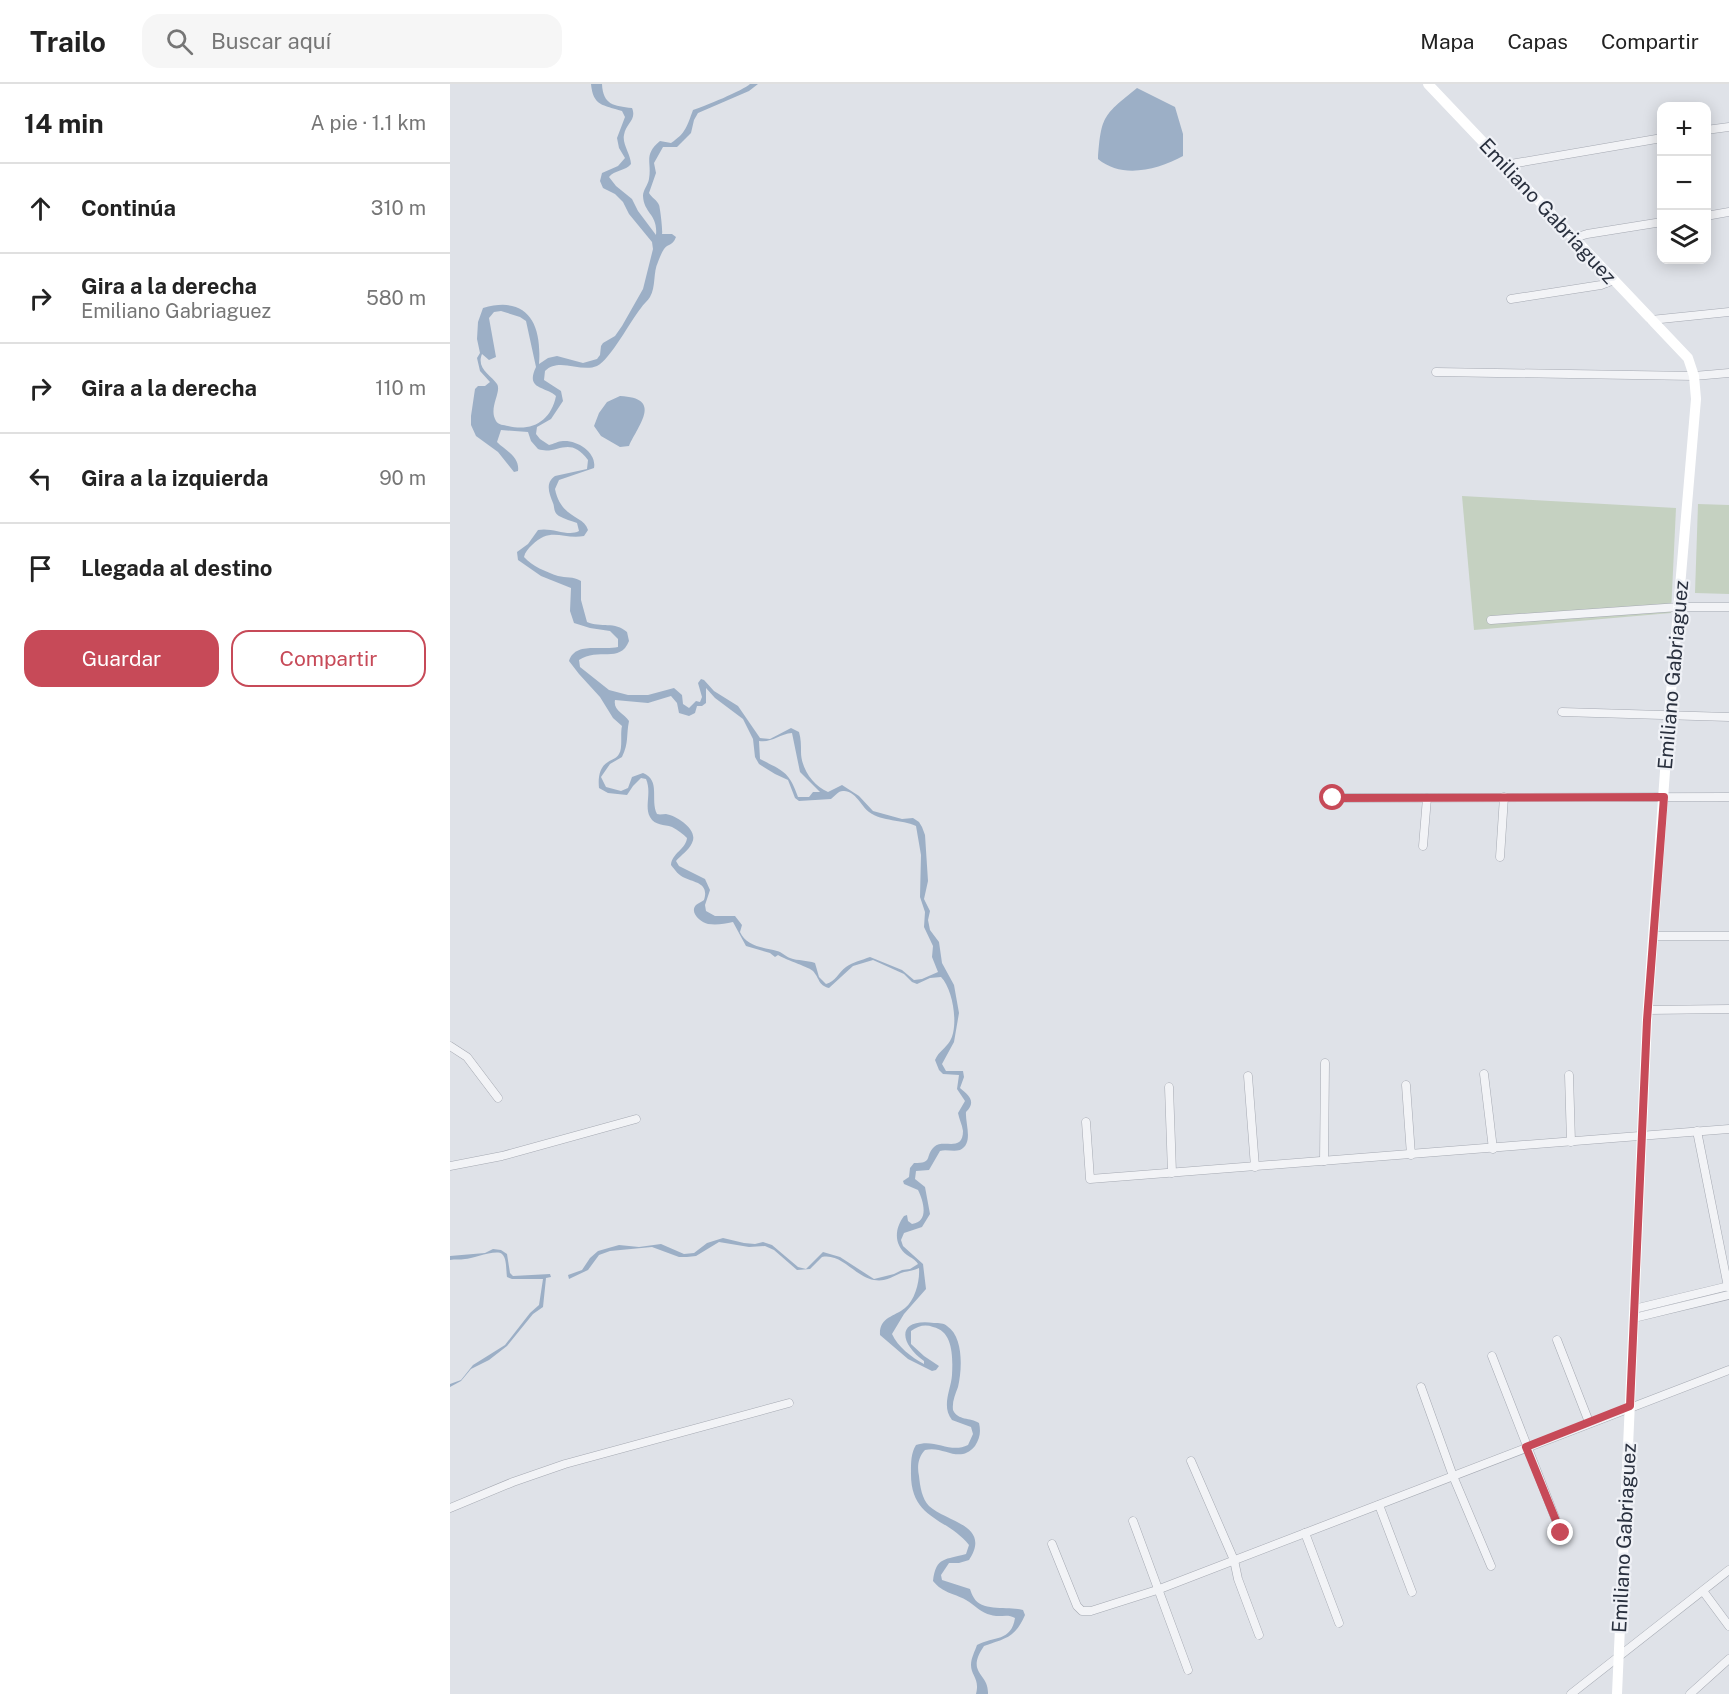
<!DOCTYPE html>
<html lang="es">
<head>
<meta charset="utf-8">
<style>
  :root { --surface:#fff; --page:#f6f6f6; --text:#222; --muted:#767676; --line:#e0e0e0; --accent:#c74a58 }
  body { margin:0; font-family:"Public Sans",sans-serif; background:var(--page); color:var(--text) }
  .controls { position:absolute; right:18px; top:18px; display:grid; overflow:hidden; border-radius:12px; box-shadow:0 3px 15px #0003 }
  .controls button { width:54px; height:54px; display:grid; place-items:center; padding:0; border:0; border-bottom:2px solid var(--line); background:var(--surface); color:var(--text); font:30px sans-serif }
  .stop { position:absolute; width:18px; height:18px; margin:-14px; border:4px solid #c74a58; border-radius:50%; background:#fff }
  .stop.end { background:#c74a58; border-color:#fff; box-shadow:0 2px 6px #0008 }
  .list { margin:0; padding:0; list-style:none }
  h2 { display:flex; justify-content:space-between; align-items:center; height:78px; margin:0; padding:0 24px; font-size:26px }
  h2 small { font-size:20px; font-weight:400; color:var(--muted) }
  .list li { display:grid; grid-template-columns:39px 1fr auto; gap:18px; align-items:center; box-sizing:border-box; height:90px; padding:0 24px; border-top:2px solid var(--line) }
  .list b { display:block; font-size:22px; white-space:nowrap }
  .list p { margin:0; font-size:20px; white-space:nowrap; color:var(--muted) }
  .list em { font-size:20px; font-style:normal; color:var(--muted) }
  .actions { display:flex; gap:12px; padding:18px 24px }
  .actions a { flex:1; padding:14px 0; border:2px solid var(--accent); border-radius:18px; text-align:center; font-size:21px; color:var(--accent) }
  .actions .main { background:var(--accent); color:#fff }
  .icon { flex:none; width:33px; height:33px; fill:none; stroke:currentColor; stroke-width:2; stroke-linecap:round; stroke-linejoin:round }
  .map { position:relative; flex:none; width:1279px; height:1610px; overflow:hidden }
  header { display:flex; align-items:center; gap:36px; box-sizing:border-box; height:84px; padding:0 30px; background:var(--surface); border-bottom:2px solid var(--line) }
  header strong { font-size:28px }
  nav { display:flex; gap:33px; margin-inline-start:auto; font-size:21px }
  .search { width:420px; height:54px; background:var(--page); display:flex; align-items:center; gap:15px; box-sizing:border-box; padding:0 21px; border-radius:18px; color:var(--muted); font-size:22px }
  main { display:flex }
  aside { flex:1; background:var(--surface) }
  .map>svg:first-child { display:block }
</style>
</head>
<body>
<header>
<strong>Trailo</strong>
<div class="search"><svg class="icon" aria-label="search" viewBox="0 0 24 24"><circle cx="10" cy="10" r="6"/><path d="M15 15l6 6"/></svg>Buscar aquí</div>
<nav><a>Mapa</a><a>Capas</a><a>Compartir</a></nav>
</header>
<main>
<aside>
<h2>14 min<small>A pie · 1.1 km</small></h2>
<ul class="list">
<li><svg class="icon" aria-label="ahead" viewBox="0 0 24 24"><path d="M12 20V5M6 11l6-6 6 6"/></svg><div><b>Continúa</b></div><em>310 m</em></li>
<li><svg class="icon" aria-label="right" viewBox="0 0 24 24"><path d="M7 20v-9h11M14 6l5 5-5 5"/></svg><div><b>Gira a la derecha</b><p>Emiliano Gabriaguez</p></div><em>580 m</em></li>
<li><svg class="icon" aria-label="right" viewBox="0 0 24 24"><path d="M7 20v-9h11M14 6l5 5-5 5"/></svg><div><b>Gira a la derecha</b></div><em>110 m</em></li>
<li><svg class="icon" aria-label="left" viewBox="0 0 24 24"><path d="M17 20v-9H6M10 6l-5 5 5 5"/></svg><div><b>Gira a la izquierda</b></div><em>90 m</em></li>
<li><svg class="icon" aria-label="arrive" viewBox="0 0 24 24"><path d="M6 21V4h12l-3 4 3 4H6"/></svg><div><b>Llegada al destino</b></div></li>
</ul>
<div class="actions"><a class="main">Guardar</a><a>Compartir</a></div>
</aside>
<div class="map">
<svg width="1279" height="1610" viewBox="0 0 1279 1610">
  <rect width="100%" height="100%" fill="#dfe2e8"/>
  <!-- green -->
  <g fill="#c5d1c1">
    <path d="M1012,412L1226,424L1221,529L1024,546Z"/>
    <path d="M1248,420L1279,421V510L1245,509Z"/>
  </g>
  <!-- water -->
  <g fill="#9cafc6" fill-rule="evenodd">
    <path d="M141,0H152C153,21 164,22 182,24C187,36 176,39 174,51C172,60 181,71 181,80C176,87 164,86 159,93L166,102L182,115L188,127L206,151C208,130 194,130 193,112C193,106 198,101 199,95C202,78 193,71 210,57L221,59C236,49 237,42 243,26C253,23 294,6 300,0H308L299,7L248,29L244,36L241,49L227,63H213L204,79L206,89L199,109C202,114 207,116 209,121C210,123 213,147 212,150H222L226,153C222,163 218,159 214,165C212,168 209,175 208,178C203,188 206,203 200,213C198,217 193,220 191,224C181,236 160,276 147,282C131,289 109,273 95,287L94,296L111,307L113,317L101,335L87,343L86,350L90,355L99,361C104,360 108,357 113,357C128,356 147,369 144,384L109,396L105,405C111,435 134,431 138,446L134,452C113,456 101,442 82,461C78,465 75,468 74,473C82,482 96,488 108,492C116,494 123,492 131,497V516L137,538C151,544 165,537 177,548L179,557C170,580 148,563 129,576L130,583L159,606L178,611H198L224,604L232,611L233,620L239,624L246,617L250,618L252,613L248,599L251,595L254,596L264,607L288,622L310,654L320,655L341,644L349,648C351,655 351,661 351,668C351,684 363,702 378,708L392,701L409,712L423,727L452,735L463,734L469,738L472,743L475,751L478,797L474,815L480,827L478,836L480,846L489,858L492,879L504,901L509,929L504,958L492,980L496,987H513L514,993L510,1004C520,1012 526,1018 516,1028C515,1039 524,1060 510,1066C503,1068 496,1065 490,1067L479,1086L466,1087L465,1095L475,1103L480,1130L472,1143L454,1149L451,1156L453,1162L473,1180L476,1205L454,1230L442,1250C448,1263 461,1273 474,1280V1277C449,1259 446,1234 484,1239C489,1239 494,1239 497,1242C514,1253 512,1286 508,1303C505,1311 502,1318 503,1326C508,1337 520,1333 529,1339C531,1348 530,1354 525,1362C509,1381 494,1361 475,1366C468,1373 467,1383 469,1392C470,1402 472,1415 479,1422C496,1438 542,1441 519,1476L509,1479H499L491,1491L492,1496L520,1505C521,1508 522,1511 524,1514C532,1528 560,1522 573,1526L575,1531C565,1554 556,1554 534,1562C515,1590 539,1588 538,1610H526C530,1594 521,1592 521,1581C521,1574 525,1567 527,1561C544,1552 561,1558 565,1534C557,1529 550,1534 541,1531C531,1529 525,1521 516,1516C502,1508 494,1510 483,1497C486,1472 496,1476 516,1470L519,1461C497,1433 460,1436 461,1388C461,1378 461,1369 466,1361C485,1354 500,1370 518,1361L523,1350L521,1343L502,1336C491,1322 501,1306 502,1291C503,1273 503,1247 483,1243C475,1240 468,1242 461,1247V1260L474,1272L489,1282L486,1286L482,1287L458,1275L430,1251C429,1233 444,1233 455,1224C465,1216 470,1197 469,1184C463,1187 457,1187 451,1189C442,1193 435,1198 424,1196C405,1193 392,1169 372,1173L360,1185L347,1186L324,1166L315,1162L299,1163L269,1158L246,1172L237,1173H229L202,1163L160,1167L149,1171L138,1186L119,1195L118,1191L132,1186L140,1174L148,1167L169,1161L189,1163L211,1160L234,1170L244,1169L257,1159L273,1154L294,1159L305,1160L313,1158L322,1161L348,1183L356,1185L373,1168L390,1173L424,1195L444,1190L452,1186L460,1185L468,1180C465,1175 461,1174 457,1171C443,1160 445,1144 454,1132L457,1131L458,1137L462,1140C479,1138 474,1118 468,1106L454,1100L453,1097L459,1093L460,1084L464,1079C484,1079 474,1073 484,1063C493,1054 513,1069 513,1047C512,1040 509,1035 508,1029L515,1017L507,1005L509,991L493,990L489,986L485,976C489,967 495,965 500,957C509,942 503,905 491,893L480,894L467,900L462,898L454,890L423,876L403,882L379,904C368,901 370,895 363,887C361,884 336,876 328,871L325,873L320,869L296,862L283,838C274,840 267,841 258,840C251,838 239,829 246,821C248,819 252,818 254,816C259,800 247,799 235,794C229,792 225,786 221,781C222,769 236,765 237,754C233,750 228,746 222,743C214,740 205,742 200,733C194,722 202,709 196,695L191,694L183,702L177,711L158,709L149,704C148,695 149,683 158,678C162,675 166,675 169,670C173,664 170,650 172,642L163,634L150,613L129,590L119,577C125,557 152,567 168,563V555L160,547L140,544L124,539L120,527L121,504L91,492L68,476L67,468L78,460L88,446C102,443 118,453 129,447L127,439C122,437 114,435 109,432C103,428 105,424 103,419C99,409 95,399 105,392L137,385L138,376C119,350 107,372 88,365L81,357L78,348L51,346L47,358C56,367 70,373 68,387L64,388L48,368L26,352L21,341V332L25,305L28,302H35L40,298L30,287L27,274L30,269L27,255L28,238L33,224C78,211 92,240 89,280L98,274L107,272L133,279L147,275L150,271L151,262L153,259L165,252L172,242L193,205L203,165L202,158L179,130L173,118L165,110L153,104L150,97L152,89L168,82L175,74L169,64L167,54L175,33L172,27C153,21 143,22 141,0ZM51,227L70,233L76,237L86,283C75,306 95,302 106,312C101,337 82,348 58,342C54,341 48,341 46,337C38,324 52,308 47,300C41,291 26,285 32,270L39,276L46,273L39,234L44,228ZM256,604L265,614L293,635L303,655L305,673L309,680L325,690L338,696L345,714L349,717L381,715C385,712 388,707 393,707C405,706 411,722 419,728C433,738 451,735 466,742L471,771L470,813L475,828L474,843L483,862L482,873L488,888L472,895L464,896L452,886L420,873C412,876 403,878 396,883C388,889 386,897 376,900L369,893L365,879C357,876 348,877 340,874C335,872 332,868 327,867C314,864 296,862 290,848L292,841L285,832H265L256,827L255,821L260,806L255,795L229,782L226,777C231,771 239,766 242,759C249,746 227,732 216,730C213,730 210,731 207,730C200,716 211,696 193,689L182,693L178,704L171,707L156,703L151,693L160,680L172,673C179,658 176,652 179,637C174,629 163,627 165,616L198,619L221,612L227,619L229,629L239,632L245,629L247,622H252L256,619ZM342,649L350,688L370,708H363L359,713H348C339,687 333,687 310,675L309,657C322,659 329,650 342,649Z"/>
    <path d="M687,4L725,23L733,50V72C707,86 672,95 648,75C651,31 654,31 687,4Z"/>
    <path d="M170,312C213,314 189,340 179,362L170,363L151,352L144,342L149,329L157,318Z"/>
    <path d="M43,1165L51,1166L57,1170L60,1189L63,1192L100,1190L101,1193L96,1194L93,1223L83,1230L57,1262L39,1276L21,1285L11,1297L0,1303V1300L11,1296L23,1281L55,1261L80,1229L89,1221L93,1195H62L57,1193C56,1187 57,1174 52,1170C46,1165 22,1175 15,1175C10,1176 5,1175 0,1176V1172L35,1169Z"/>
  </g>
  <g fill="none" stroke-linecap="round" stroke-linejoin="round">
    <!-- minor casing -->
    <g stroke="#a5a9b2" stroke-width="9">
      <g id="minor">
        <path d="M1256,46L1279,43"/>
        <path d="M1055,81L1212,54"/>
        <path d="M1256,132L1279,128"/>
        <path d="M1124,154L1137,150L1212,138"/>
        <path d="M1061,215L1151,201L1164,196"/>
        <path d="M1201,236L1279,228"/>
        <path d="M986,288L1244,292L1279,289"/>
        <path d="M1041,536L1229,523H1279"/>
        <path d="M1112,628L1279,633"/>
        <path d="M883,714L1279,713"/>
        <path d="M973,762L977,714"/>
        <path d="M1050,773L1054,713"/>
        <path d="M1203,852H1279"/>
        <path d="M1198,926L1279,925"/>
        <path d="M0,962L17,973L48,1014"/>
        <path d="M1034,990L1043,1065"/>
        <path d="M1119,991L1121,1058"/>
        <path d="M798,992L805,1083"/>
        <path d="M956,1001L961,1071"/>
        <path d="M719,1003L722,1089"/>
        <path d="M636,1038L640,1095L1279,1045"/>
        <path d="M1247,1047L1278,1203"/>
        <path d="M874,1077L875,979"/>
        <path d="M0,1082L52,1072L186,1035"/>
        <path d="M1184,1225L1279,1202"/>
        <path d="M1184,1234L1279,1211"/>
        <path d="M1107,1256L1139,1338"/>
        <path d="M1042,1272L1111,1449"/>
        <path d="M971,1303L1003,1392L1041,1482"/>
        <path d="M741,1377L784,1476L788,1495L809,1551"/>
        <path d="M929,1421L962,1508"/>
        <path d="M0,1424L63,1398L115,1380L339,1319"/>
        <path d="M683,1437L738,1586"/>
        <path d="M855,1449L889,1539"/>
        <path d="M602,1460L627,1522L632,1527H641L707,1506L1279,1286"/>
        <path d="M1253,1507L1279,1542"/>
        <path d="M1121,1610L1279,1486"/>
        <path d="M1240,1610L1279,1575"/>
      </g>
    </g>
    <!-- minor -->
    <use href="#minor" stroke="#f2f3f6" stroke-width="8"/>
    <!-- secondary -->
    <path stroke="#fff" stroke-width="10" d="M978,0L1238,274L1244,292L1246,315L1219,632L1197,936L1167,1610"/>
  </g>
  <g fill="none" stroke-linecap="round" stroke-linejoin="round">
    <!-- route -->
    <path stroke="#c74a58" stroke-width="8" d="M883,714L1214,713L1197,936L1180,1322L1076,1363L1111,1449"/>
  </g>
  <g text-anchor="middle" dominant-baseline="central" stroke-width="4.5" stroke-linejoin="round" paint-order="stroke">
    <!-- street labels -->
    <g font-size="20" fill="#29303e" stroke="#eff1f6">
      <text transform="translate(1098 127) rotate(47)">Emiliano Gabriaguez</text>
      <text transform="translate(1223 591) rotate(-85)">Emiliano Gabriaguez</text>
      <text transform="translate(1174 1454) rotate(-87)">Emiliano Gabriaguez</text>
    </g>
  </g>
</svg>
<div class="controls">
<button>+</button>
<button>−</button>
<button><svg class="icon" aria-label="layers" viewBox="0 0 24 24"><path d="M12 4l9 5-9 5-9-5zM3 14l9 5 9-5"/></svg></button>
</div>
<div class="stop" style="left:883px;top:714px"></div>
<div class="stop end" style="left:1111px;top:1449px"></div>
</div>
</main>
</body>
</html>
